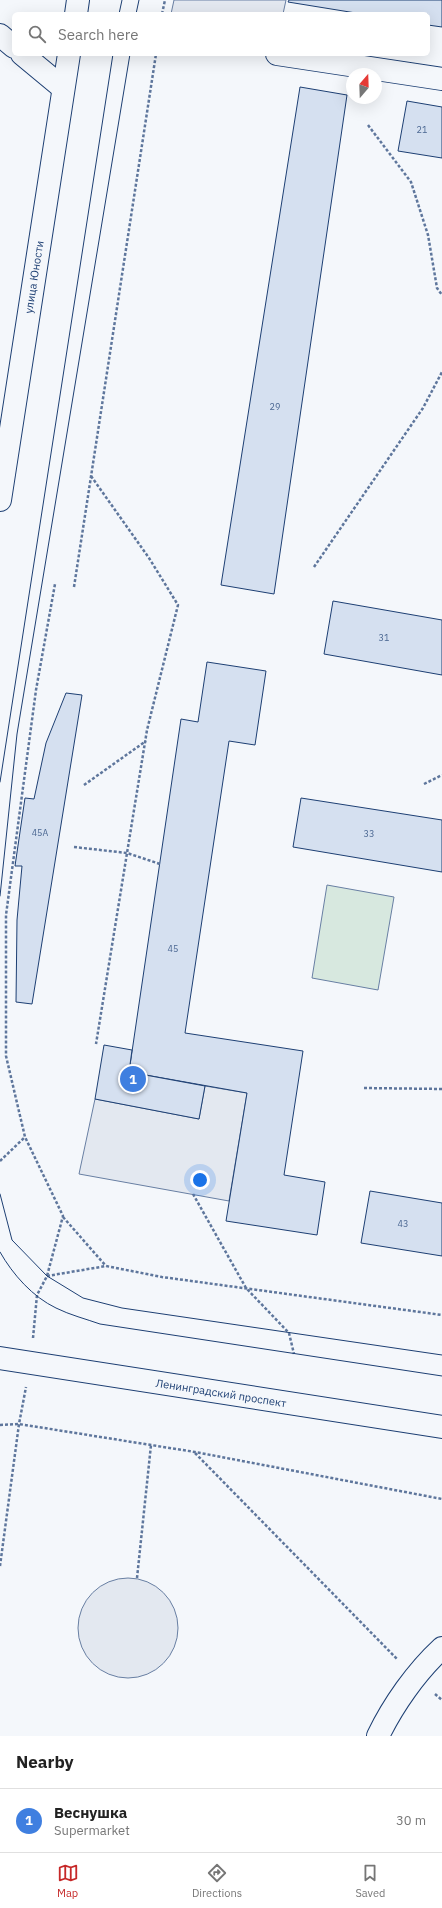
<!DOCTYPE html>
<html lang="en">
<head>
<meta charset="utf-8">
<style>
  :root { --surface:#fff; --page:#f2f2f2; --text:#222; --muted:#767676; --line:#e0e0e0; --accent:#c62828 }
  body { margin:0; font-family:"IBM Plex Sans",sans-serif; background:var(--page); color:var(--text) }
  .compass { position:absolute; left:346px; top:68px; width:36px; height:36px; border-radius:50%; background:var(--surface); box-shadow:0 4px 16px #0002; rotate:19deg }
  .you { position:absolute; left:200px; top:1180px; width:14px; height:14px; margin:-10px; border:3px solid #fff; border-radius:50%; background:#1a73e8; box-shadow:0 0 0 6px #1a73e833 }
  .badge { display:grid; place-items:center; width:26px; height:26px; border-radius:50%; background:var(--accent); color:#fff; font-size:13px; font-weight:700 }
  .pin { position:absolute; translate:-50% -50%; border:2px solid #fff; box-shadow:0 1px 4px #0006 }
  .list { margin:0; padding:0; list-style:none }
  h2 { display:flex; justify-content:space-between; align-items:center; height:52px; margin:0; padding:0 16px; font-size:17px }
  h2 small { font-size:13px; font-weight:400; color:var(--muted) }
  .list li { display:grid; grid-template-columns:26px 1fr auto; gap:12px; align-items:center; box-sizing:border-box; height:64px; padding:0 16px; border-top:1px solid var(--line) }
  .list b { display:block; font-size:15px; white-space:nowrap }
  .list p { margin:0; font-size:13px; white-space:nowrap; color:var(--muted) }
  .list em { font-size:13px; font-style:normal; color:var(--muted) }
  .icon { flex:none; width:22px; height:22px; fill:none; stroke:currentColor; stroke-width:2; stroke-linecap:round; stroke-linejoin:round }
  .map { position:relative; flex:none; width:442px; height:1736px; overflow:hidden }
  .search { position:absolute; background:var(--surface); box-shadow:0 4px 16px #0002; left:12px; right:12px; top:12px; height:44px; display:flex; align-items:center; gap:10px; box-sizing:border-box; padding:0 14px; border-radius:6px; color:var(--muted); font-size:15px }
  .sheet { height:116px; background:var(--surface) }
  nav { display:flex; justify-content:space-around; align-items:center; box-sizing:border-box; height:56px; border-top:1px solid var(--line); background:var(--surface); font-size:11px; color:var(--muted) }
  nav a { display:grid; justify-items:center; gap:2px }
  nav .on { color:var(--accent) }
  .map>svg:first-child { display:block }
</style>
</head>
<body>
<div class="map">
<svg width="442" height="1736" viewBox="0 0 442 1736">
  <rect width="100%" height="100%" fill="#f4f7fb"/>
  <!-- green -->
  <path fill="#d7e8df" stroke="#687fa3" d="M327,885L394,897L378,990L312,978Z"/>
  <!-- parking -->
  <g fill="#e3e8f0" stroke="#687fa3">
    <path d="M174,0H286L283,14H171Z"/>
    <path d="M205,1086L247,1093L229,1201L79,1174L95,1099L199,1119Z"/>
    <circle cx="128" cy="1628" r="50"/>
  </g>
  <!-- building -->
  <g fill="#d5e0f0" stroke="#1d3f73">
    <path d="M289,0H442V27L428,25V14H362L288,2Z"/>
    <path d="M300,87L347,95L274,594L221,585Z"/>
    <path d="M407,101L442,107V158L398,151Z"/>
    <path d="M333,601L442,620V675L324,654Z"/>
    <path d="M207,662L266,671L255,745L229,741L185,1033L303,1051L284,1175L325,1182L317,1235L226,1221L247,1093L129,1072L181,719L198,722Z"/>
    <path d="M66,693L82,695L32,1004L16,1002L17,920L22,866H15L25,798L34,799L46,743Z"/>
    <path d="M301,798L442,820V872L293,847Z"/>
    <path d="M104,1045L132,1050L129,1072L205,1086L199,1119L95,1099Z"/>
    <path d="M370,1191L442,1203V1256L361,1243Z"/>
  </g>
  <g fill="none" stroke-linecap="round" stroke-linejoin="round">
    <!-- minor casing -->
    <g stroke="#1d3f73" stroke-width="24">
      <g id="minor">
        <path d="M0,35L14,47"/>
        <path d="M22,54L63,88"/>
        <path d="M277,54L442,79"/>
        <path d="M378,1736C393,1705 416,1672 442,1648"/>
      </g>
    </g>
    <!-- major casing -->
    <g stroke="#1d3f73" stroke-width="24">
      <g id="major">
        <path d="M76,14L78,0"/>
        <path d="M0,500L69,54"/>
        <path d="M0,1358L442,1427"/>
      </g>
    </g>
    <!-- path -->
    <g stroke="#5e769c" stroke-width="2.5" stroke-dasharray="3 2" stroke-linecap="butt">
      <path d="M162,14L165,0"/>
      <path d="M368,125L411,182L428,235L437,288L442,295"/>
      <path d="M91,476L149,558L178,605L147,730L96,1044"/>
      <path d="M314,567L423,408L442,372"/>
      <path d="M74,587L156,54"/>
      <path d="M424,784L442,775"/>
      <path d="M84,785L146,741"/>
      <path d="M74,847L127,853L160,864"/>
      <path d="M364,1088L442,1089"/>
      <path d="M0,1161L25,1137"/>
      <path d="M193,1194L246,1288L289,1333L294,1354"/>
      <path d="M63,1217L106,1266"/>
      <path d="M47,1276L106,1266L162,1277L442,1315"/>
      <path d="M33,1338L37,1295L47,1276L63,1216L25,1137L6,1056V915L36,690L55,584"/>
      <path d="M0,1425L19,1424L195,1452L442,1499"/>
      <path d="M195,1453L397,1659"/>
      <path d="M0,1566L19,1424L26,1387"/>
      <path d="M137,1578L151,1445"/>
      <path d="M435,1694L442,1700"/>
    </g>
    <!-- minor -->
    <use href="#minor" stroke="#f4f7fb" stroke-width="22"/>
    <!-- major -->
    <use href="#major" stroke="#f4f7fb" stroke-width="22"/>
    <!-- tram -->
    <g stroke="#1d3f73" stroke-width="1">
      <path d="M119,14L122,0"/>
      <path d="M136,14L139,0"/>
      <path d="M0,782L113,54"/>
      <path d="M0,896L17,734L130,54"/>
      <path d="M0,1194L12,1240L47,1276L83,1298L122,1308L442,1355"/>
      <path d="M0,1252C13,1275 33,1297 56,1308C70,1315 86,1319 100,1324L442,1376"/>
    </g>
  </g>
  <g text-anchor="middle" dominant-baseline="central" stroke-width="3" stroke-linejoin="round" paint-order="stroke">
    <!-- number labels -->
    <g font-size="9" fill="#4b6792">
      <text x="422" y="129">21</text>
      <text x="275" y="406">29</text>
      <text x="384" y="637">31</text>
      <text x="40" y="832">45А</text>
      <text x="369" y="833">33</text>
      <text x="173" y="948">45</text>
      <text x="403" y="1223">43</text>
    </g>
    <!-- street labels -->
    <g font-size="11" fill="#1d3f73" stroke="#f4f7fb">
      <text transform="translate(34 277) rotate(-81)">улица Юности</text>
      <text transform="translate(221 1393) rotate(9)">Ленинградский проспект</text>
    </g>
  </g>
</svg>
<svg class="compass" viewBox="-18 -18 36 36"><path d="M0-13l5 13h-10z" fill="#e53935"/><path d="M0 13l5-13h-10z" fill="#767676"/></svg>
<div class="you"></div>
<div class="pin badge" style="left:133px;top:1079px;background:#3f7fe0">1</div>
<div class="search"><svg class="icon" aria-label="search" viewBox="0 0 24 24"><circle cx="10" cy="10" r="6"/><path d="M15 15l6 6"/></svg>Search here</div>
</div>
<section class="sheet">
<h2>Nearby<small></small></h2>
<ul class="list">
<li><span class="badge" style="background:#3f7fe0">1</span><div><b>Веснушка</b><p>Supermarket</p></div><em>30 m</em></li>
</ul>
</section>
<nav>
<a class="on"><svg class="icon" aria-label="map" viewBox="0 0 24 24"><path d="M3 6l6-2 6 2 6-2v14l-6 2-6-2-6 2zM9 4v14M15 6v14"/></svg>Map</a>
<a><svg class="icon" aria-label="directions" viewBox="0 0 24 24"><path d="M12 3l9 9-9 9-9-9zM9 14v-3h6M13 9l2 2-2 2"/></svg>Directions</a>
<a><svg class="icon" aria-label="saved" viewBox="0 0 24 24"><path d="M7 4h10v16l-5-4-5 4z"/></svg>Saved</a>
</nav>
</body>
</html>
